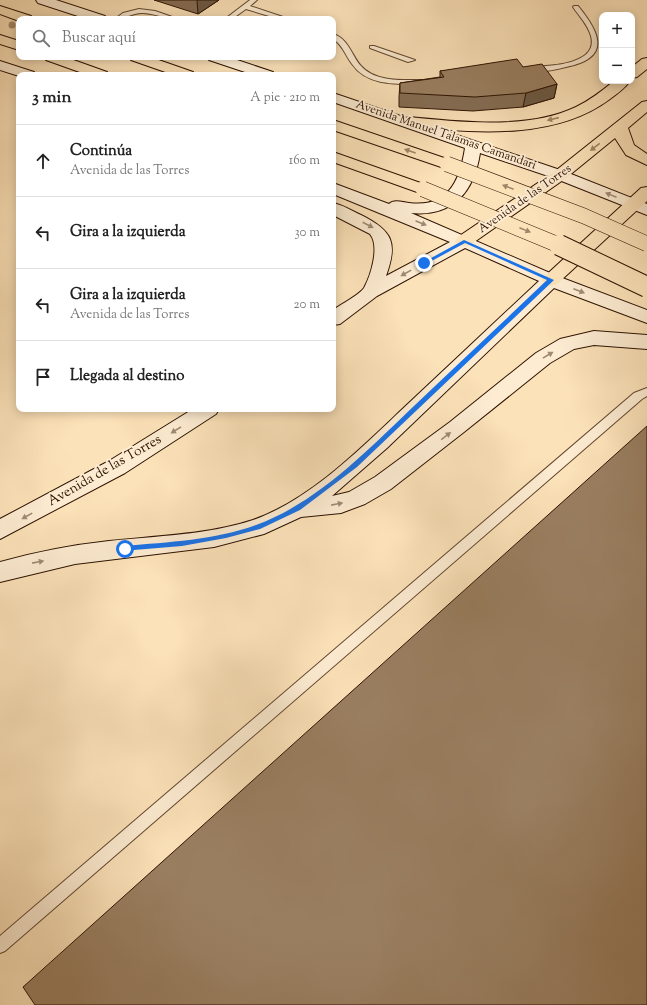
<!DOCTYPE html>
<html lang="es">
<head>
<meta charset="utf-8">
<style>
  :root { --surface:#fff; --page:#f2f2f2; --text:#222; --muted:#767676; --line:#e0e0e0 }
  body { margin:0; font-family:"Sorts Mill Goudy",serif; background:var(--page); color:var(--text) }
  .controls { position:absolute; right:12px; top:12px; display:grid; overflow:hidden; border-radius:8px; box-shadow:0 2px 10px #0003 }
  .controls button { width:36px; height:36px; display:grid; place-items:center; padding:0; border:0; border-bottom:1px solid var(--line); background:var(--surface); color:var(--text); font:20px sans-serif }
  .stop { position:absolute; width:12px; height:12px; margin:-9px; border:3px solid #1a73e8; border-radius:50%; background:#fff }
  .stop.end { background:#1a73e8; border-color:#fff; box-shadow:0 1px 4px #0008 }
  .list { margin:0; padding:0; list-style:none }
  h2 { display:flex; justify-content:space-between; align-items:center; height:52px; margin:0; padding:0 16px; font-size:17px }
  h2 small { font-size:13px; font-weight:400; color:var(--muted) }
  .list li { display:grid; grid-template-columns:26px 1fr auto; gap:12px; align-items:center; box-sizing:border-box; height:72px; padding:0 16px; border-top:1px solid var(--line) }
  .list b { display:block; font-size:15px; white-space:nowrap }
  .list p { margin:0; font-size:13px; white-space:nowrap; color:var(--muted) }
  .list em { font-size:13px; font-style:normal; color:var(--muted) }
  .icon { flex:none; width:22px; height:22px; fill:none; stroke:currentColor; stroke-width:2; stroke-linecap:round; stroke-linejoin:round }
  .map { position:relative; flex:none; width:647px; height:1005px; overflow:hidden }
  .search { position:absolute; background:var(--surface); box-shadow:0 2px 10px #0003; left:16px; top:16px; width:320px; height:44px; display:flex; align-items:center; gap:10px; box-sizing:border-box; padding:0 14px; border-radius:8px; color:var(--muted); font-size:15px }
  .panel { position:absolute; background:var(--surface); box-shadow:0 2px 10px #0003; left:16px; top:72px; width:320px; height:340px; border-radius:8px }
  .map>svg:first-child { display:block }
</style>
</head>
<body>
<div class="map">
<svg width="647" height="1005" viewBox="0 0 647 1005">
  <rect width="100%" height="100%" fill="#fce2b9"/>
  <filter id="stains"><feTurbulence type="fractalNoise" baseFrequency=".005" numOctaves="4"/><feColorMatrix values="0 0 0 0 .2 0 0 0 0 .09 0 0 0 0 .02 0 0 0 .5 -.17"/></filter>
  <radialGradient id="worn" r=".72"><stop offset=".6" stop-color="#630" stop-opacity="0"/><stop offset="1" stop-color="#630" stop-opacity=".3"/></radialGradient>
  <g fill="none" stroke-linecap="round" stroke-linejoin="round">
    <!-- lane casing -->
    <g stroke="#61462e" stroke-width="2">
      <g id="lane">
        <path d="M250,0H257L250,6L289,19H279L246,9L232,19H225Z"/>
        <path d="M574,6H578C601,34 611,58 566,67C554,70 540,73 528,71V67H531C549,66 599,65 591,36C588,25 579,16 573,7Z"/>
        <path d="M139,9L155,11L178,19C165,19 154,13 142,13C132,13 125,19 115,19L123,13Z"/>
        <path d="M333,34C349,39 351,55 361,66C375,82 402,80 421,80L425,82L421,84C397,84 367,86 352,64C345,55 343,45 333,39Z"/>
        <path d="M370,46H374L415,60L408,62L370,48Z"/>
        <path d="M647,388V396L642,399L5,951L0,953V936L634,393Z"/>
      </g>
    </g>
    <!-- secondary casing -->
    <g stroke="#2d1200" stroke-width="2">
      <g id="secondary">
        <path d="M36,0H56L105,16L107,19H87L38,3Z"/>
        <path d="M207,57H228L273,72L275,75H254L209,60Z"/>
        <path d="M0,61L34,72L36,75L19,76L0,70Z"/>
        <path d="M333,93L566,172L647,204V215L554,178L480,153C474,192 453,217 411,213L557,276L647,310V323L554,288L387,448L332,496L349,492L375,477L450,422L536,353L560,339L594,331L647,335V349L594,345L574,349L550,363L464,432L391,489L365,504L341,513L301,517L264,534L214,547L75,564L0,582V562C36,552 72,545 109,541C156,536 207,535 253,520C313,499 366,443 411,401C454,361 496,321 539,281L465,248L377,296L340,324L333,325V310C340,305 359,295 364,288C371,275 380,246 370,234L333,215V203C343,205 352,211 361,215C393,231 398,243 386,276L450,242L333,194V183L389,204C394,199 402,202 409,203C448,208 460,181 465,148L333,102Z"/>
        <path d="M193,409H219L216,414L125,473L0,539V519L109,461Z"/>
      </g>
    </g>
    <!-- primary casing -->
    <g stroke="#2d1200" stroke-width="2">
      <g id="primary">
        <path d="M647,58V69L637,77L632,78V67L642,59Z"/>
        <path d="M614,81H630C625,88 617,94 610,99C554,141 474,132 409,127L404,125L401,122L404,119L409,117C461,122 528,130 576,107C590,100 602,91 614,81Z"/>
      </g>
    </g>
    <!-- highway casing -->
    <g stroke="#2d1200" stroke-width="2">
      <g id="highway">
        <path d="M0,6L31,16L33,19H19V21L0,14Z"/>
        <path d="M0,35L19,41V50L0,44Z"/>
        <path d="M44,57H65L107,72L109,75H88L46,60Z"/>
        <path d="M129,57H150L193,72L195,75H174L131,60Z"/>
        <path d="M647,101V112L628,128L634,145L647,154V165L626,155L615,138L566,178L470,245L464,246L458,245L455,241L458,237L554,172L642,102Z"/>
        <path d="M333,120L453,161L455,164L453,167L447,169L441,167L333,130Z"/>
        <path d="M333,152L429,186L431,189L429,192L423,194L417,192L333,162Z"/>
        <path d="M647,187V201L557,284L551,286L545,284L542,280L545,276L641,188Z"/>
      </g>
    </g>
    <!-- lane -->
    <use href="#lane" fill="#fdecd2" fill-rule="evenodd"/>
    <!-- secondary -->
    <use href="#secondary" fill="#fdecd2" fill-rule="evenodd"/>
    <!-- primary -->
    <use href="#primary" fill="#fce2b9" fill-rule="evenodd"/>
    <!-- highway -->
    <use href="#highway" fill="#fce2b9" fill-rule="evenodd"/>
    <!-- highway-bridge-far1 casing -->
    <g stroke="#2d1200" stroke-width="16" stroke-linecap="butt">
      <g id="highway-bridge-far1">
        <path d="M447,164L584,216L647,244"/>
        <path d="M423,189L561,246"/>
      </g>
    </g>
    <!-- highway-bridge casing -->
    <g stroke="#2d1200" stroke-width="22" stroke-linecap="butt">
      <path id="highway-bridge" d="M559,245L647,287"/>
    </g>
    <!-- highway-bridge-far1 -->
    <use href="#highway-bridge-far1" stroke="#fce2b9" stroke-width="15"/>
    <!-- highway-bridge -->
    <use href="#highway-bridge" stroke="#fce2b9" stroke-width="20"/>
  </g>
  <!-- trees -->
  <circle fill="#ab9171" cx="12" cy="25" r="3.5"/>
  <!-- wall -->
  <g fill="#846c53" stroke="#2d1200">
    <path d="M154,0H219L198,14Z"/>
    <path d="M523,67L557,84L554,98L523,107L473,111L399,107V97L400,83L440,77V71Z"/>
  </g>
  <!-- shaded-wall -->
  <g fill="#6b5843" stroke="#2d1200">
    <path d="M198,0H219L198,14L197,1Z"/>
    <path d="M557,84L554,98L523,107L526,93Z"/>
  </g>
  <!-- building -->
  <g fill="#997e60" stroke="#2d1200">
    <path d="M517,59L523,67L542,64L557,84L526,93L475,97L400,93V83L444,77L440,71Z"/>
    <path d="M647,426V1005H35L23,987Z"/>
  </g>
  <!-- one-way arrows -->
  <defs><path id="oneway-solid" d="M-6-.8H1V-3.2L6.5 0L1 3.2V.8H-6Z"/></defs>
  <g fill="#9f8466">
    <use href="#oneway-solid" transform="translate(553 119) rotate(167)"/>
    <use href="#oneway-solid" transform="translate(595 147) rotate(142)"/>
    <use href="#oneway-solid" transform="translate(410 151) rotate(-161)"/>
    <use href="#oneway-solid" transform="translate(508 187) rotate(-159)"/>
    <use href="#oneway-solid" transform="translate(525 230) rotate(22)"/>
  </g>
  <g fill="#9f8a74">
    <use href="#oneway-solid" transform="translate(611 195) rotate(-158)"/>
    <use href="#oneway-solid" transform="translate(421 223) rotate(23)"/>
    <use href="#oneway-solid" transform="translate(368 225) rotate(27)"/>
    <use href="#oneway-solid" transform="translate(406 273) rotate(151)"/>
    <use href="#oneway-solid" transform="translate(579 291) rotate(21)"/>
    <use href="#oneway-solid" transform="translate(548 355) rotate(-31)"/>
    <use href="#oneway-solid" transform="translate(176 430) rotate(148)"/>
    <use href="#oneway-solid" transform="translate(446 436) rotate(-37)"/>
    <use href="#oneway-solid" transform="translate(337 504) rotate(-11)"/>
    <use href="#oneway-solid" transform="translate(27 516) rotate(151)"/>
    <use href="#oneway-solid" transform="translate(38 562) rotate(-11)"/>
  </g>
  <!-- route -->
  <path fill="#1a73e8" d="M464,240L554,280L357,467L300,510L260,529L226,538L182,546L122,551V547L125,546C168,542 215,540 256,525C317,503 369,449 415,405C459,363 503,322 547,280L465,243L426,264L422,263Z"/>
  <g text-anchor="middle" dominant-baseline="central" stroke-width="4" stroke-linejoin="round" paint-order="stroke">
    <!-- far-street labels -->
    <g font-size="12" fill="#2d1200" stroke="#fdecd2">
      <text transform="translate(446 135) rotate(19)">Avenida Manuel Talamas Camandari</text>
      <text transform="translate(525 199) rotate(-35)">Avenida de las Torres</text>
    </g>
    <!-- street labels -->
    <g font-size="14" fill="#2d1200" stroke="#fdecd2">
      <text transform="translate(105 471) rotate(-30)">Avenida de las Torres</text>
    </g>
  </g>
  <rect width="100%" height="100%" filter="url(#stains)"/>
  <rect width="100%" height="100%" fill="url(#worn)"/>
</svg>
<div class="controls">
<button>+</button>
<button>−</button>
</div>
<div class="stop" style="left:125px;top:549px"></div>
<div class="stop end" style="left:424px;top:263px"></div>
<div class="search"><svg class="icon" aria-label="search" viewBox="0 0 24 24"><circle cx="10" cy="10" r="6"/><path d="M15 15l6 6"/></svg>Buscar aquí</div>
<section class="panel">
<h2>3 min<small>A pie · 210 m</small></h2>
<ul class="list">
<li><svg class="icon" aria-label="ahead" viewBox="0 0 24 24"><path d="M12 20V5M6 11l6-6 6 6"/></svg><div><b>Continúa</b><p>Avenida de las Torres</p></div><em>160 m</em></li>
<li><svg class="icon" aria-label="left" viewBox="0 0 24 24"><path d="M17 20v-9H6M10 6l-5 5 5 5"/></svg><div><b>Gira a la izquierda</b></div><em>30 m</em></li>
<li><svg class="icon" aria-label="left" viewBox="0 0 24 24"><path d="M17 20v-9H6M10 6l-5 5 5 5"/></svg><div><b>Gira a la izquierda</b><p>Avenida de las Torres</p></div><em>20 m</em></li>
<li><svg class="icon" aria-label="arrive" viewBox="0 0 24 24"><path d="M6 21V4h12l-3 4 3 4H6"/></svg><div><b>Llegada al destino</b></div></li>
</ul>
</section>
</div>
</body>
</html>
